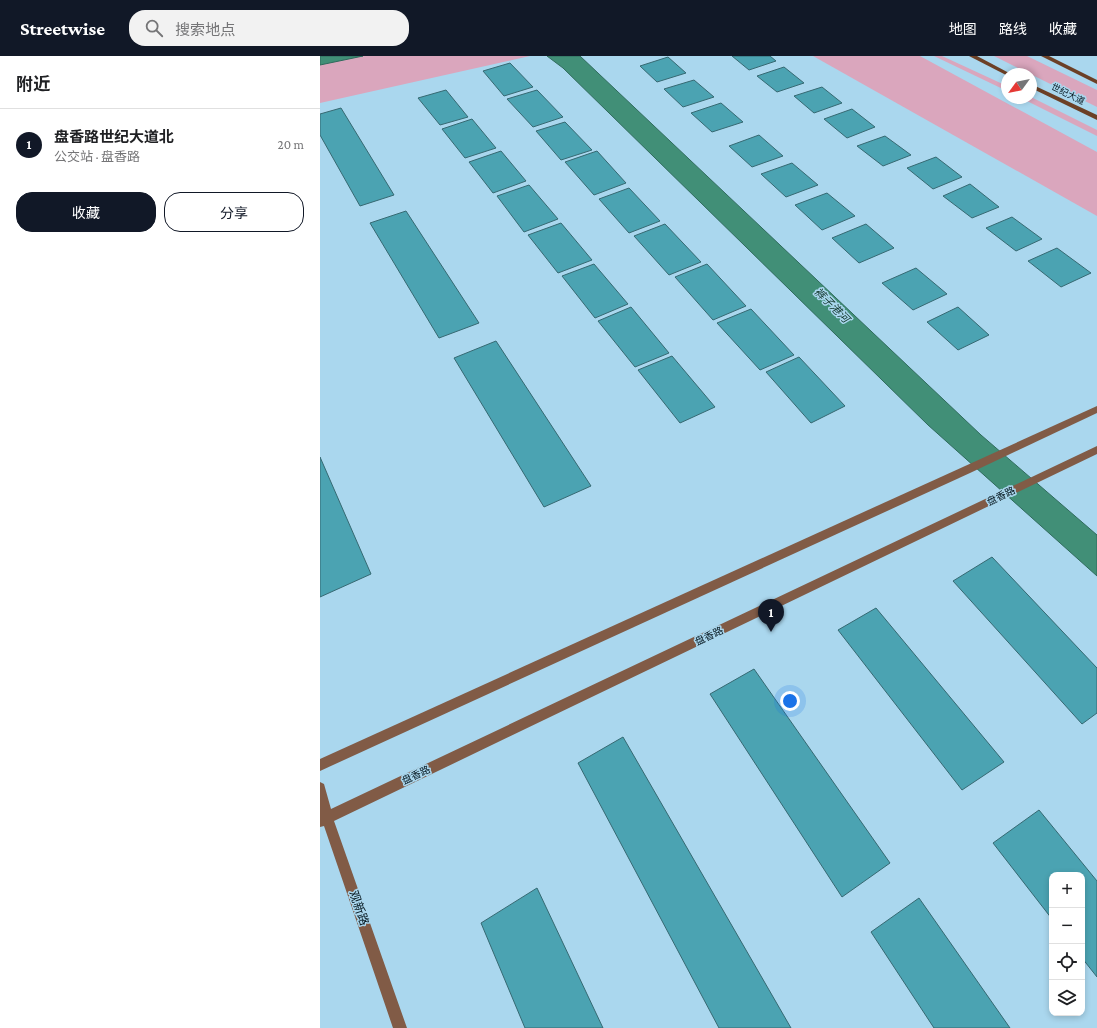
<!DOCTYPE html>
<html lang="zh">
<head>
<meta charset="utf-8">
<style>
  :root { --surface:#fff; --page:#f2f2f2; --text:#202124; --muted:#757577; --line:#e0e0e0; --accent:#111827 }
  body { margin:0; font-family:"Crimson Pro","Noto Sans SC",serif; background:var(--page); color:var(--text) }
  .controls { position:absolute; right:12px; bottom:12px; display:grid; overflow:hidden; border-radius:8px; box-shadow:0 2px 6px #0003 }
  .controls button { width:36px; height:36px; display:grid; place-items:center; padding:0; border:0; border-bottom:1px solid var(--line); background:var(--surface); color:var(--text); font:20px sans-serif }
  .compass { position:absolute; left:681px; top:12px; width:36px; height:36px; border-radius:50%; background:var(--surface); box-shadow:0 2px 6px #0003; rotate:237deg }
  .you { position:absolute; left:470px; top:645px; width:14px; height:14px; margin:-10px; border:3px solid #fff; border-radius:50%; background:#1a73e8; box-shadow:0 0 0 6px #1a73e833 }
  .badge { display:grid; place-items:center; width:26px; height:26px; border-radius:50%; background:var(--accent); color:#fff; font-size:13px; font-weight:700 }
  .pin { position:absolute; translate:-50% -33px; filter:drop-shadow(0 1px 2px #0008) }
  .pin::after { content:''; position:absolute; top:21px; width:14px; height:12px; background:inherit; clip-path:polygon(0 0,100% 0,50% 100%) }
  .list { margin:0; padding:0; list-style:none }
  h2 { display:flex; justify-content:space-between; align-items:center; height:52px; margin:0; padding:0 16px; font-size:17px }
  h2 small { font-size:13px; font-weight:400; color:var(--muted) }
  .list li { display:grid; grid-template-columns:26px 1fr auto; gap:12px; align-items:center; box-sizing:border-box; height:72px; padding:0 16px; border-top:1px solid var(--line) }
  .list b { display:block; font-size:15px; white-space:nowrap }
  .list p { margin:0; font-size:13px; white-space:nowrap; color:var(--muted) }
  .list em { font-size:13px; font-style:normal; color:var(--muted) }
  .actions { display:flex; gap:8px; padding:12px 16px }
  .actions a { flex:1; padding:9px 0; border:1px solid var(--accent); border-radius:16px; text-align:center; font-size:14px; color:var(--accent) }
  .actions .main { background:var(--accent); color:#fff }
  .icon { flex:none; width:22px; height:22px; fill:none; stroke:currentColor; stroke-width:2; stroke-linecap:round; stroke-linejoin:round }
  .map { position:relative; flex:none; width:777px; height:972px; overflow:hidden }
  header { display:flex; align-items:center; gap:24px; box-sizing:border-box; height:56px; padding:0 20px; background:var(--accent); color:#fff }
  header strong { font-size:19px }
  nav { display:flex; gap:22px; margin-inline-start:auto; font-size:14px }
  .search { width:280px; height:36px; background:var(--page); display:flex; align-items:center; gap:10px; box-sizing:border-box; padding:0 14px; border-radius:16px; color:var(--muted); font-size:15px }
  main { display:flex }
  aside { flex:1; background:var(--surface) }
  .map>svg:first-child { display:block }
</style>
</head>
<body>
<header>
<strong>Streetwise</strong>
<div class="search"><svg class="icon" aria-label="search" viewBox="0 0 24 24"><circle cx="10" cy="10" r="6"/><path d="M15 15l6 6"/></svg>搜索地点</div>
<nav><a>地图</a><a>路线</a><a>收藏</a></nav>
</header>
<main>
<aside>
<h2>附近<small></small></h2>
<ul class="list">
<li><span class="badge">1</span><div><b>盘香路世纪大道北</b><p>公交站 · 盘香路</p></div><em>20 m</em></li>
</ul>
<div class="actions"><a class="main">收藏</a><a>分享</a></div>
</aside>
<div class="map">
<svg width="777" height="972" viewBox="0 0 777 972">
  <rect width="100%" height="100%" fill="#aad7ee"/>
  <!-- green -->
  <g fill="#daa6bd">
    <path d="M0,0H210L0,47Z"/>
    <path d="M493,0H600L777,96V160Z"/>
    <path d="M614,0H622L687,30V35Z"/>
    <path d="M674,0H707L777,34V51Z"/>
    <path d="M711,41L777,74V80L701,42Z"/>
  </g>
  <!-- water -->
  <g fill="#418f77" stroke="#306b5d">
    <path d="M0,0H43L0,9Z"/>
    <path d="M227,0H260L661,379L777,479V520L608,369L243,12Z"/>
  </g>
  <!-- building -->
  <g fill="#4ba3b2" stroke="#366972">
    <path d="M412,0H450L456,5L429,14Z"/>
    <path d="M348,1L366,17L337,26L320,10Z"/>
    <path d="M190,7L213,31L184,40L163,15Z"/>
    <path d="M464,11L484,27L457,36L437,20Z"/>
    <path d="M374,24L394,41L363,51L344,33Z"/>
    <path d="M502,31L522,47L494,57L474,40Z"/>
    <path d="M126,34L148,61L120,69L98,42Z"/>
    <path d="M217,34L243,61L213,71L187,43Z"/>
    <path d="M401,47L423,66L392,76L371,57Z"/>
    <path d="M21,52L74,139L40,150L0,79V58Z"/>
    <path d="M532,53L555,71L527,82L504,63Z"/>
    <path d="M152,63L176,92L145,102L122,73Z"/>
    <path d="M245,66L272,94L241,104L216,75Z"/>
    <path d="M439,79L463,100L432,111L409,90Z"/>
    <path d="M565,80L591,99L563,110L537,90Z"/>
    <path d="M181,95L206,125L173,137L149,106Z"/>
    <path d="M277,95L306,127L274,139L245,106Z"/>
    <path d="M616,101L642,121L613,133L587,112Z"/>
    <path d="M472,107L498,129L466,141L441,118Z"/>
    <path d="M650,128L679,151L652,162L623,140Z"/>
    <path d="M209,129L238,163L204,176L177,140Z"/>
    <path d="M309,132L340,165L309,177L279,143Z"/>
    <path d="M507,137L535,160L502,174L475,149Z"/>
    <path d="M86,155L159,267L119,282L50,167Z"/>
    <path d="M692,161L722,183L696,195L666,172Z"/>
    <path d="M241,167L272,204L238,217L208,179Z"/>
    <path d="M345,168L381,206L349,219L314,180Z"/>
    <path d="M546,168L574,192L539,207L512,182Z"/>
    <path d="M737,192L771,217L741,231L708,205Z"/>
    <path d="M274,208L308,248L275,262L242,220Z"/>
    <path d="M387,208L426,250L393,264L355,221Z"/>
    <path d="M596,212L627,238L593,254L562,227Z"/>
    <path d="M311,251L349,297L315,311L278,265Z"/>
    <path d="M638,251L669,279L638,294L607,266Z"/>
    <path d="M431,253L474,299L440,314L397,267Z"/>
    <path d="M176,285L271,430L224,451L134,302Z"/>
    <path d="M352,300L395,351L360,367L318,314Z"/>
    <path d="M479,301L525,350L491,367L446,316Z"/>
    <path d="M0,401L51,518L0,541Z"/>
    <path d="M672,501L777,612V657L762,668L633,525Z"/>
    <path d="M556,552L684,706L642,734L518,574Z"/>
    <path d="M434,613L570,807L522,841L390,638Z"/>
    <path d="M303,681L471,972H399L258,707Z"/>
    <path d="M719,754L777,825V921L762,902V819H732V863L673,787Z"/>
    <path d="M217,832L283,972H205L161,867Z"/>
    <path d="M599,842L690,972H614L551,876Z"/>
  </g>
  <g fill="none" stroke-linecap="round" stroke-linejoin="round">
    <!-- secondary -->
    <g fill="#815b46" fill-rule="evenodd">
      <path d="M777,350V357L650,417L0,715V703Z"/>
      <path d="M777,390V398L14,765L87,972H73L4,770L0,771V726L4,728L11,753Z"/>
    </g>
    <!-- primary -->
    <g fill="#6c4026" fill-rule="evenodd">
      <path d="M649,0H657L691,18L686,19Z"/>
      <path d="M721,0H729L777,24V28Z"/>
      <path d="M711,28L777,59V64L711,32Z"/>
    </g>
  </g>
  <g text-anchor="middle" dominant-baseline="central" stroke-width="3" stroke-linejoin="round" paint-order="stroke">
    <!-- far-street labels -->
    <g font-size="9" fill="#071820" stroke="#aad7ee">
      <text transform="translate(748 38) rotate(26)">世纪大道</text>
    </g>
    <!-- street labels -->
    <g font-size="10" fill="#071820" stroke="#aad7ee">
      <text transform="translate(681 440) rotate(-26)">盘香路</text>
      <text transform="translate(389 580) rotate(-25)">盘香路</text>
      <text transform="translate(96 719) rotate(-25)">盘香路</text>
    </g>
    <!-- water labels -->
    <g font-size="11" font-style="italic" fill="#13372c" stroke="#aad7ee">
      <text transform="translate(512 249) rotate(45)">裤子港河</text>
    </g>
    <!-- near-street labels -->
    <g font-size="12" fill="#071820" stroke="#aad7ee">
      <text transform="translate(39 852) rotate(71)">观新路</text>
    </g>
  </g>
</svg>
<div class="controls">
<button>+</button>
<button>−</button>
<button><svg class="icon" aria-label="locate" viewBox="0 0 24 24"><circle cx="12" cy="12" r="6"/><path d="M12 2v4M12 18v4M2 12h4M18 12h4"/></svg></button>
<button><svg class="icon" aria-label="layers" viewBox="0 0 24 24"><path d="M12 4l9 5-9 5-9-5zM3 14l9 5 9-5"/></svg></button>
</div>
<svg class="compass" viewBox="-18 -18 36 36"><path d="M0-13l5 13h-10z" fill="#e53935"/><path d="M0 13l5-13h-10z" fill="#757577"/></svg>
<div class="you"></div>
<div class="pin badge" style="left:451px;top:576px">1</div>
</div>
</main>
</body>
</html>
